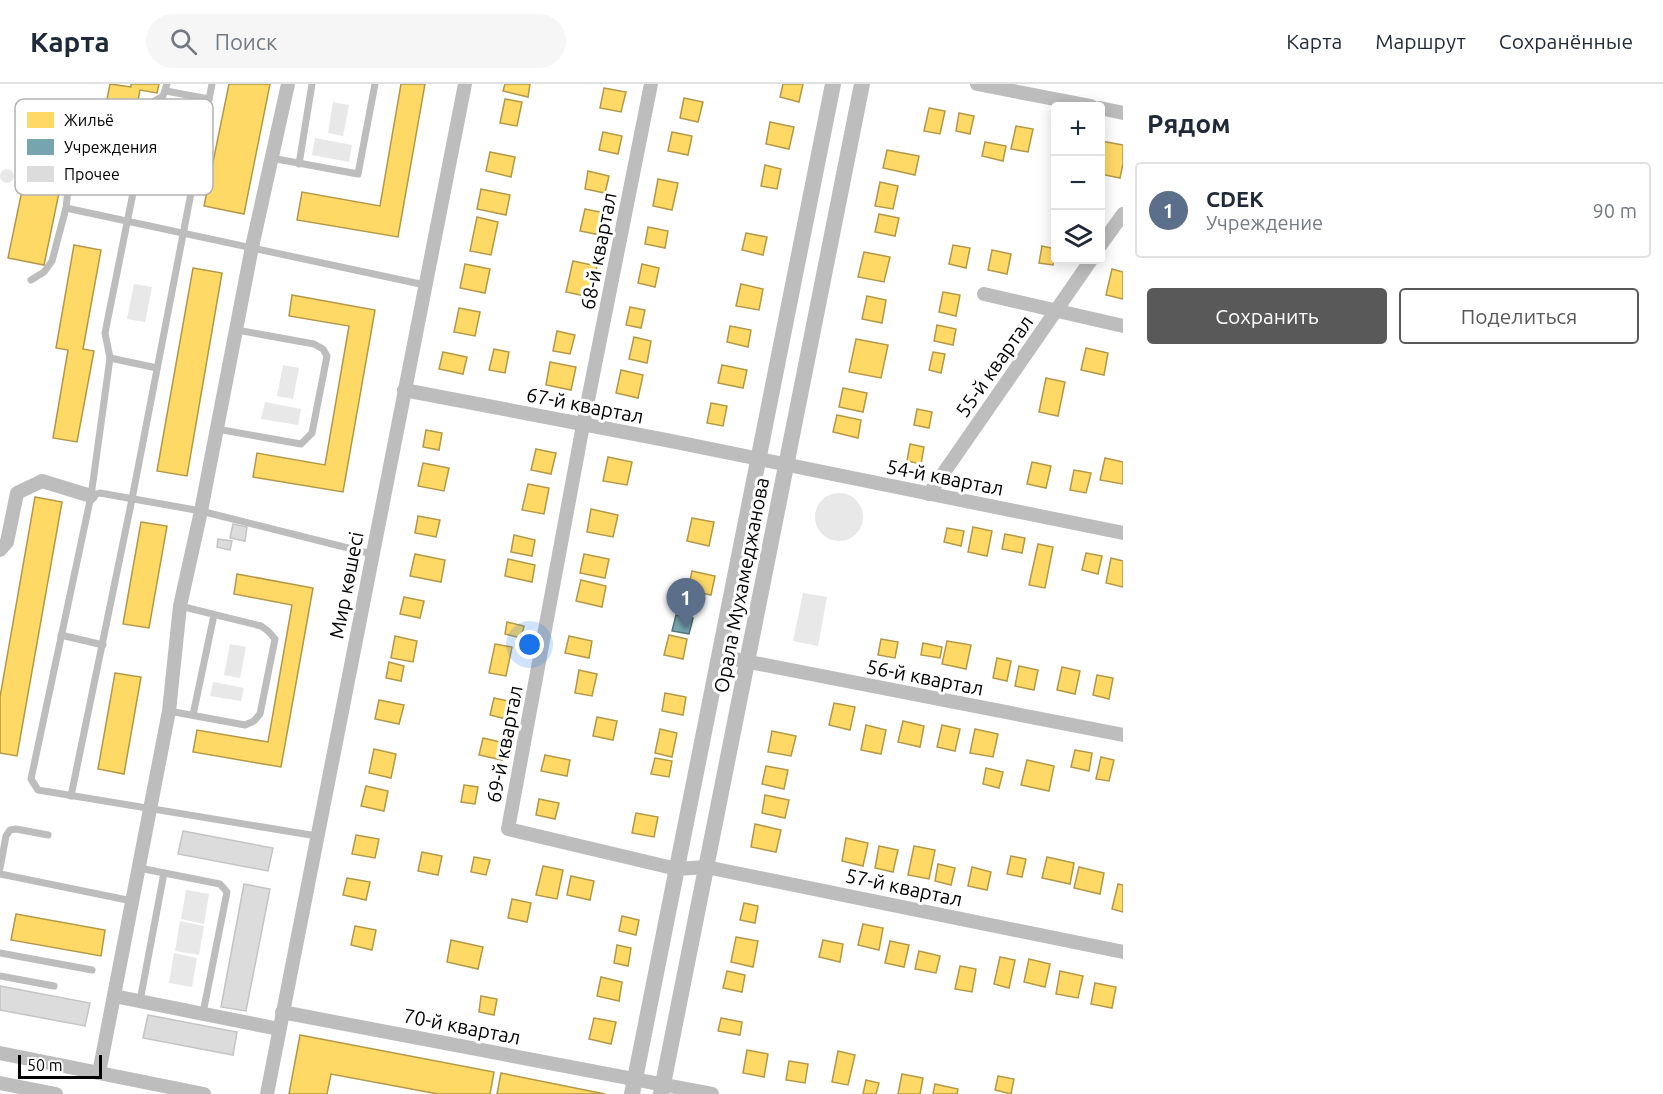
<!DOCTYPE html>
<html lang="ru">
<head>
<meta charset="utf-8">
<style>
  :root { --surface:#fff; --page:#f6f6f7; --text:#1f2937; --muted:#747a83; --line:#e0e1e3; --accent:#595959 }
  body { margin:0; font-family:Ubuntu,sans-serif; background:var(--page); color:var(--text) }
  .controls { position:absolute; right:18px; top:18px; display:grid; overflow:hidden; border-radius:6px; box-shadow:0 3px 15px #0003 }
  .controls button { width:54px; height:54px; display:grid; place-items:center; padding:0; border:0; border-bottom:2px solid var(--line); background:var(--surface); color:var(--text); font:30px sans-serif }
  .scale { position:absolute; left:18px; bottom:15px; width:84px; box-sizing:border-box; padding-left:6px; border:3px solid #000; border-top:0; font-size:16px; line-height:21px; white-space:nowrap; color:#000; -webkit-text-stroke:4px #fff; paint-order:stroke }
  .you { position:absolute; left:530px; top:561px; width:21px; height:21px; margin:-15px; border:4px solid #fff; border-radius:50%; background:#1a73e8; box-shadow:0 0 0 9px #1a73e833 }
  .badge { display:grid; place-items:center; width:39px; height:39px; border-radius:50%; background:var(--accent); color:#fff; font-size:20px; font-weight:700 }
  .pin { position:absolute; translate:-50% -50px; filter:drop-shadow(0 2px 3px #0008) }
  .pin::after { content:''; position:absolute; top:32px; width:21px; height:18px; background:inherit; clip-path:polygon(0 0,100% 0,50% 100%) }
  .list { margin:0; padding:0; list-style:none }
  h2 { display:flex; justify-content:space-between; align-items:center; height:78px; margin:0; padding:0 24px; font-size:26px }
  h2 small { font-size:20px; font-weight:400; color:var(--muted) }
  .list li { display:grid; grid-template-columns:39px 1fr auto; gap:18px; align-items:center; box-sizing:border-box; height:96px; margin:0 12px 12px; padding:0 12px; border:2px solid var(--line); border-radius:6px }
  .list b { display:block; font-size:22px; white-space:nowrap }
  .list p { margin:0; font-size:20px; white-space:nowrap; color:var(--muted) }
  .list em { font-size:20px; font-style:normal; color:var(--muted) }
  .actions { display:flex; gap:12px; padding:18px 24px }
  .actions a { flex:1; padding:14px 0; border:2px solid var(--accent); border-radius:6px; text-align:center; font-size:21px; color:var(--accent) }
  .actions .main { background:var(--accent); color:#fff }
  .icon { flex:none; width:33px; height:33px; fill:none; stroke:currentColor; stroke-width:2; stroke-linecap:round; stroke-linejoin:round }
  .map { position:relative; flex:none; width:1123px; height:1010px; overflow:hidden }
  header { display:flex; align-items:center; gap:36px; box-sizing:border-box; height:84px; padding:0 30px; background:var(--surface); border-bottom:2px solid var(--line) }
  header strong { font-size:28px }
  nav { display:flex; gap:33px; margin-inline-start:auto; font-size:21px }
  .search { width:420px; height:54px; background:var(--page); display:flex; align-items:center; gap:15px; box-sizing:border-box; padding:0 21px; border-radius:33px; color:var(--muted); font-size:22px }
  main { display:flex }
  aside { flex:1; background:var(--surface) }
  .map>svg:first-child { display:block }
</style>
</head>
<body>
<header>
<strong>Карта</strong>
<div class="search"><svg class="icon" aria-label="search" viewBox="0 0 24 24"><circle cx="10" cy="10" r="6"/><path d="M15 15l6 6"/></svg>Поиск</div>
<nav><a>Карта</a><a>Маршрут</a><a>Сохранённые</a></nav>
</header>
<main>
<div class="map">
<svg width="1123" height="1010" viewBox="0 0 1123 1010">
  <rect width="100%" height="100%" fill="#fff"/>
  <!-- green -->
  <g fill="#e8e8e8">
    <path d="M333,18L349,21L343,52L328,49Z"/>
    <path d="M315,54L352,61L349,78L312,71Z"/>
    <circle cx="7" cy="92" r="7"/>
    <path d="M134,200L152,203L145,238L127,235Z"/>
    <path d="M283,281L299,284L293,315L277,312Z"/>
    <path d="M265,318L301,325L298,341L261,335Z"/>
    <circle cx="839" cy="433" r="24"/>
    <path d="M803,509L827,513L818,562L793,557Z"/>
    <path d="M230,560L246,563L240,594L224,591Z"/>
    <path d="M213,598L244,604L241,617L210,612Z"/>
    <path d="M186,806L209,810L204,840L181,835Z"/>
    <path d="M180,837L204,842L199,871L175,867Z"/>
    <path d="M174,869L197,874L192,903L169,899Z"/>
  </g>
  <!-- homes -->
  <g fill="#ffd966" stroke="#b29847" stroke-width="1.5">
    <path d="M110,0L131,3V0H159L157,9L140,6L120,106L90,100Z"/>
    <path d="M229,0H270L244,130L204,122Z"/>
    <path d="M401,0H425L398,153L297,136L302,108L380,122Z"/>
    <path d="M505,0H530L528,13L503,7Z"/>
    <path d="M783,0H803L799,18L780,13Z"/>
    <path d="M604,4L626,8L621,28L600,24Z"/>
    <path d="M684,14L703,18L698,38L680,34Z"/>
    <path d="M505,15L522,18L517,42L500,39Z"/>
    <path d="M929,24L945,27L940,50L924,47Z"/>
    <path d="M959,29L974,32L970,50L956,47Z"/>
    <path d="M770,38L794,43L789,65L766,60Z"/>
    <path d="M1016,42L1033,45L1028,68L1011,65Z"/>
    <path d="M603,48L622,52L618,70L599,66Z"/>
    <path d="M672,48L692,52L688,71L668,67Z"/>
    <path d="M1101,57L1123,61V80L1120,94L1100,90Z"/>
    <path d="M985,58L1006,62L1003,77L982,72Z"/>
    <path d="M887,66L919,72L915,91L883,84Z"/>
    <path d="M30,68L66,75L44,181L8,174Z"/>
    <path d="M490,68L515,73L511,93L486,87Z"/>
    <path d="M765,81L781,85L777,105L761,102Z"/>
    <path d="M588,87L609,92L605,109L585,105Z"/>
    <path d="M658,95L678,99L672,126L653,122Z"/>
    <path d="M880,98L898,102L893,125L875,122Z"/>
    <path d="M481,105L510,111L506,131L477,125Z"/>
    <path d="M585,125L605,129L600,151L580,147Z"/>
    <path d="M879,130L899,134L895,152L875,148Z"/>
    <path d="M477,133L498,138L491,171L470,167Z"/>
    <path d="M648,143L668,147L665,164L645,160Z"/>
    <path d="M746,149L767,153L763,171L742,166Z"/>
    <path d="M74,161L101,166L83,265L94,267L77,358L53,354L68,266L56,264Z"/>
    <path d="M953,161L970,164L966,184L949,180Z"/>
    <path d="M1042,162L1056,165L1053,181L1039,179Z"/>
    <path d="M992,166L1011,170L1007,190L988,186Z"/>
    <path d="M864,168L890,173L884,198L858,193Z"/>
    <path d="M573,177L597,182L590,213L566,208Z"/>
    <path d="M465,180L490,185L485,209L460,204Z"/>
    <path d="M642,180L659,184L655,203L638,199Z"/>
    <path d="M193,184L222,189L187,392L157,387Z"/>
    <path d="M1112,185L1123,188V215L1106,211Z"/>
    <path d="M741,200L763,205L759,226L736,222Z"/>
    <path d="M943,208L960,211L956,232L939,228Z"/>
    <path d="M292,211L375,226L343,408L253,393L257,369L325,381L349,242L289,232Z"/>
    <path d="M867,212L886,216L882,239L862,235Z"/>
    <path d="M630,223L645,226L641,244L626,241Z"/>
    <path d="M459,224L480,228L475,252L454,248Z"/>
    <path d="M937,241L956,245L953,261L934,257Z"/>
    <path d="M730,242L751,246L748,263L727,258Z"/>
    <path d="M557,247L575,251L570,270L553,267Z"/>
    <path d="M634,253L651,257L647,279L629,275Z"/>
    <path d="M856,255L888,261L881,294L849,288Z"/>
    <path d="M1086,264L1108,269L1104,291L1081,286Z"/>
    <path d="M494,265L509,268L505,289L489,286Z"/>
    <path d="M443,268L467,273L463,290L439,285Z"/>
    <path d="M933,268L945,270L941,289L929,286Z"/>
    <path d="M550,278L576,283L571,306L546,301Z"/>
    <path d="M722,281L747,286L743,304L718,299Z"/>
    <path d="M621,286L643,291L638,314L616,309Z"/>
    <path d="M1046,294L1065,298L1058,332L1039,328Z"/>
    <path d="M843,304L867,309L863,328L839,323Z"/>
    <path d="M711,319L727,322L723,342L707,339Z"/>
    <path d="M917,325L932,328L929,344L914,341Z"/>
    <path d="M837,331L861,336L858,354L833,348Z"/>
    <path d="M426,346L442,349L439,366L423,363Z"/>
    <path d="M910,360L924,363L921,380L907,377Z"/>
    <path d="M536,365L556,369L551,390L531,386Z"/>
    <path d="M608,373L632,378L627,401L603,397Z"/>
    <path d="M1105,374L1123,378V400L1100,396Z"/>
    <path d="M1032,378L1051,382L1046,404L1027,400Z"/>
    <path d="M423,379L449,384L444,407L418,402Z"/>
    <path d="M1074,386L1091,389L1086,409L1070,406Z"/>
    <path d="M528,400L549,404L544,430L522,426Z"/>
    <path d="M35,413L62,418L17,672L0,669V613Z"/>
    <path d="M591,425L618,431L613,453L587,448Z"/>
    <path d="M418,432L440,436L436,453L415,449Z"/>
    <path d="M692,434L714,438L709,462L687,457Z"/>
    <path d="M141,438L167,442L149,544L123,540Z"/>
    <path d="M973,443L992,447L987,472L968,468Z"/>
    <path d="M947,444L964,447L961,462L944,458Z"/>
    <path d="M1005,450L1025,454L1022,469L1002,465Z"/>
    <path d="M514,451L535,456L532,472L511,468Z"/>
    <path d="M1038,460L1053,463L1045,504L1029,501Z"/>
    <path d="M1086,469L1102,472L1098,490L1082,486Z"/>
    <path d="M415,470L445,476L441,498L410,492Z"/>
    <path d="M584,470L609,475L605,494L580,489Z"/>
    <path d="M1111,474L1123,477V503L1106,499Z"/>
    <path d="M508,475L535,481L532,498L505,492Z"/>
    <path d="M692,487L715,492L711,511L688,506Z"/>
    <path d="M237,490L313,504L281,683L193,668L197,646L268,658L292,521L234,510Z"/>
    <path d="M581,496L606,502L602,523L576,517Z"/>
    <path d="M404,513L424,517L420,534L400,530Z"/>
    <path d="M507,538L524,542L521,554L505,550Z"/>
    <path d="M669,551L687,555L683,575L664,571Z"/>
    <path d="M395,552L417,557L413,578L391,574Z"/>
    <path d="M569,552L592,557L589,574L565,569Z"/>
    <path d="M881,555L898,558L895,574L878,571Z"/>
    <path d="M947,557L971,561L966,585L942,580Z"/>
    <path d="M923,559L942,563L940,574L921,571Z"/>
    <path d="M495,560L512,563L506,592L489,589Z"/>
    <path d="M997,574L1011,577L1007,597L993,594Z"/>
    <path d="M389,578L404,582L401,597L386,594Z"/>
    <path d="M1019,582L1038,586L1034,606L1015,602Z"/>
    <path d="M1062,583L1080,587L1075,610L1057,606Z"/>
    <path d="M579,586L597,590L592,612L575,609Z"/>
    <path d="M115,589L141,593L124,690L98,685Z"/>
    <path d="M1097,591L1113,594L1109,615L1093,611Z"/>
    <path d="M665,609L686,613L683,631L662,627Z"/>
    <path d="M494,614L509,617L506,635L490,631Z"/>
    <path d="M379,616L404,621L399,640L375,635Z"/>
    <path d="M834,619L855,623L850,646L829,641Z"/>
    <path d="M597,633L617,637L613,656L593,652Z"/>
    <path d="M903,637L924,642L920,663L898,658Z"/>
    <path d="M866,641L886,646L881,670L861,666Z"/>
    <path d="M942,641L960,645L955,667L937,663Z"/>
    <path d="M660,645L677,649L672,673L655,669Z"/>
    <path d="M975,645L998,650L993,673L970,669Z"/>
    <path d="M772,647L796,652L791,672L768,668Z"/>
    <path d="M483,654L505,659L502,676L479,671Z"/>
    <path d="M374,665L396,670L391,694L369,689Z"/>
    <path d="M1075,666L1092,669L1089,687L1071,683Z"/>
    <path d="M545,671L570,676L567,692L541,687Z"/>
    <path d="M1101,673L1114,676L1109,697L1096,695Z"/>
    <path d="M655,674L672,677L669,693L651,690Z"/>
    <path d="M1027,676L1054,682L1049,707L1021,701Z"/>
    <path d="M766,682L788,686L784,705L762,700Z"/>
    <path d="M986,684L1003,688L999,704L983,700Z"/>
    <path d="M464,701L478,703L475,720L461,718Z"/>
    <path d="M366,702L388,707L384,727L361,722Z"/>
    <path d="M765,711L789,716L785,734L762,729Z"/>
    <path d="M539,715L559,719L555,735L536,731Z"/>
    <path d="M636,729L658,733L654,753L632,749Z"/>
    <path d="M755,740L781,746L776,768L751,763Z"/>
    <path d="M356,751L379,755L375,774L352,770Z"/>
    <path d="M846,754L868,759L863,782L842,777Z"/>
    <path d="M879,762L898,766L893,788L875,784Z"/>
    <path d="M914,762L935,766L929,795L908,791Z"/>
    <path d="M422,768L442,772L438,791L418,787Z"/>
    <path d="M1011,772L1026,775L1022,793L1007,790Z"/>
    <path d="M474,773L490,776L486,791L471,788Z"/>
    <path d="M1047,773L1074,779L1070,800L1042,794Z"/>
    <path d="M938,780L955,784L951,801L935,797Z"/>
    <path d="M543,782L563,786L557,815L536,811Z"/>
    <path d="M972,783L991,788L987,806L968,802Z"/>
    <path d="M1079,783L1104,789L1100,810L1074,804Z"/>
    <path d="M571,792L594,797L590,816L567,811Z"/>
    <path d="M347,794L370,798L366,816L343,811Z"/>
    <path d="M1118,800L1123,801V828L1112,825Z"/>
    <path d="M512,815L531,819L527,838L508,834Z"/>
    <path d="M744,819L758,822L755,839L740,836Z"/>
    <path d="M16,830L105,846L101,872L11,856Z"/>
    <path d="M622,832L639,836L636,851L619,847Z"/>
    <path d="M863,840L883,844L879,866L858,861Z"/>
    <path d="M355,842L376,846L372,866L351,861Z"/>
    <path d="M736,853L758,857L753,883L731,878Z"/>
    <path d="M451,856L483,863L478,885L447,878Z"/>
    <path d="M823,856L843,860L840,878L819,873Z"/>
    <path d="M890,857L909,861L904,883L885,879Z"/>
    <path d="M617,861L631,864L628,882L614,879Z"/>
    <path d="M919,867L940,872L936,889L915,885Z"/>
    <path d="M1000,873L1015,876L1009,904L994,900Z"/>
    <path d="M1029,875L1050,880L1045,903L1024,898Z"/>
    <path d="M960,882L976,885L972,908L955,905Z"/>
    <path d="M727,887L745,891L742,908L723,904Z"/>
    <path d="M1060,887L1083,892L1078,914L1056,910Z"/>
    <path d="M601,893L622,898L619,917L597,912Z"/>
    <path d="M1095,899L1116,903L1112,924L1091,920Z"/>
    <path d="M481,912L497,915L494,931L479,928Z"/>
    <path d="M594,934L616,938L611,960L589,955Z"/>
    <path d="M721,934L742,938L740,951L718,947Z"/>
    <path d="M300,951L494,988L490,1010H438L331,990L327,1010H289Z"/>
    <path d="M747,966L768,970L764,993L743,989Z"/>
    <path d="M838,967L855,971L848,1001L832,998Z"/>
    <path d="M789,977L808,980L805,999L786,996Z"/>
    <path d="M501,989L605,1010H497Z"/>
    <path d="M902,990L923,994L920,1010H898Z"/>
    <path d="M998,992L1014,995L1011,1010L995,1006Z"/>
    <path d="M866,996L879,999L876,1010H863Z"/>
    <path d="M935,1000L958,1005L957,1010H933Z"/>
  </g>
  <!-- public -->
  <path fill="#76a5af" stroke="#53747a" stroke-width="1.5" d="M676,531L693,534L689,550L672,547Z"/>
  <!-- building -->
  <g fill="#dcdcdc" stroke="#c4c4c4" stroke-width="1.5">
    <path d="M233,440L247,443L245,457L230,454Z"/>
    <path d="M218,455L232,457L230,466L217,463Z"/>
    <path d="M183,747L273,764L268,787L178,770Z"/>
    <path d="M244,800L270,805L246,927L221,923Z"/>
    <path d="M0,902L90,919L85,942L0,926Z"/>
    <path d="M148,931L237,948L233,971L143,954Z"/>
  </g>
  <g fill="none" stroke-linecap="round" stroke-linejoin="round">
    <!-- service -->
    <g stroke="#bdbdbd" stroke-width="7">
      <path d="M166,7L209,15"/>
      <path d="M64,46L72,68L66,124L425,201"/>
      <path d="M271,74L358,90L375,0"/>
      <path d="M299,80L312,0"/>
      <path d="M31,196L44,188L52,177L66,124"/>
      <path d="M110,274L157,284"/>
      <path d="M217,345L301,360L312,349L327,272L323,265L314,260L237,246"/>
      <path d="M91,412L110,274L105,249L151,19L163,12L167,0"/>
      <path d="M61,551L103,561"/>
      <path d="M169,627L245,641L254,637L260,630L275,555L268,547L261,542L180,522"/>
      <path d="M193,631L214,531"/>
      <path d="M71,712L132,415L212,0"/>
      <path d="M317,752L38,706L31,695L91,412L100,409L201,427L372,470"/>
      <path d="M0,784L6,752L10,746L16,745L48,751"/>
      <path d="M139,784L220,800L227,808L203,929"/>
      <path d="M0,790L132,817"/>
      <path d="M0,869L92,886"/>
      <path d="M0,892L54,902"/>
      <path d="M140,917L164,789"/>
    </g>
    <!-- minor -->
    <g stroke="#bdbdbd" stroke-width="14">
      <path d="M651,0L583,341L508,745L677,785L706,783L1123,868"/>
      <path d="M977,0L1091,22"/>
      <path d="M1100,24L1123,29"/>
      <path d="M1100,162L1123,130"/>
      <path d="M984,210L1123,242"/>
      <path d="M404,306L666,356L1123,449"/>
      <path d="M929,410L1091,176"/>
      <path d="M0,466L7,458L17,409L42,397L91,412"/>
      <path d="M719,572L1123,651"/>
      <path d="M114,912L279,945"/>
      <path d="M282,928L712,1010"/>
      <path d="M0,969L204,1010"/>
      <path d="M99,989L169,627L180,522L201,427L252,163L288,0"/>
      <path d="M0,999L56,1010"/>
      <path d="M267,1010L465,0"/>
    </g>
    <!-- tertiary -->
    <g stroke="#bdbdbd" stroke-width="16">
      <path d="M632,1010L833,0"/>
      <path d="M661,1010L862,0"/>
    </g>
  </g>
  <g text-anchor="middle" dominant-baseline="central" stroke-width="6" stroke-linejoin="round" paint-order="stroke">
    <!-- street labels -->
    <g font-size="20" fill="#000" stroke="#fff">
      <text transform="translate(598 167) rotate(-79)">68-й квартал</text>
      <text transform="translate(994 282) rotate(-55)">55-й квартал</text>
      <text transform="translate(585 321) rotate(11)">67-й квартал</text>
      <text transform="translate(945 393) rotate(11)">54-й квартал</text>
      <text transform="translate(346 501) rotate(-79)">Мир көшесі</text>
      <text transform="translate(741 501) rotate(-79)">Орала Мухамеджанова</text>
      <text transform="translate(925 593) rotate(11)">56-й квартал</text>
      <text transform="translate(504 660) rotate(-79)">69-й квартал</text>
      <text transform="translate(904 803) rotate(12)">57-й квартал</text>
      <text transform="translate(462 942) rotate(11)">70-й квартал</text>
    </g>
  </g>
  <!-- legend -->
  <rect x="15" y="15" width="198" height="96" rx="9" fill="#fff" stroke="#b2b2b2" stroke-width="1.5"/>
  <rect x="27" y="28" width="27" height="16" fill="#ffd966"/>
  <rect x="27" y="55" width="27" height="16" fill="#76a5af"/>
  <rect x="27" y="82" width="27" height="16" fill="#dcdcdc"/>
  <g font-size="16" fill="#000">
    <text x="64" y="42">Жильё</text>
    <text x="64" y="69">Учреждения</text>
    <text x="64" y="96">Прочее</text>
  </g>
</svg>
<div class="controls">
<button>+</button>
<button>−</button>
<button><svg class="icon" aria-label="layers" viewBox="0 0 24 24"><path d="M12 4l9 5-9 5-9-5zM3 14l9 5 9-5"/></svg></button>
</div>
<div class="scale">50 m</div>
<div class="you"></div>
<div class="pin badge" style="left:686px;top:544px;background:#5c6f8a">1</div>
</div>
<aside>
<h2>Рядом<small></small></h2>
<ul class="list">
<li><span class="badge" style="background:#5c6f8a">1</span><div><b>CDEK</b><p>Учреждение</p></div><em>90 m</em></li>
</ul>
<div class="actions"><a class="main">Сохранить</a><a>Поделиться</a></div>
</aside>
</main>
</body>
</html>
